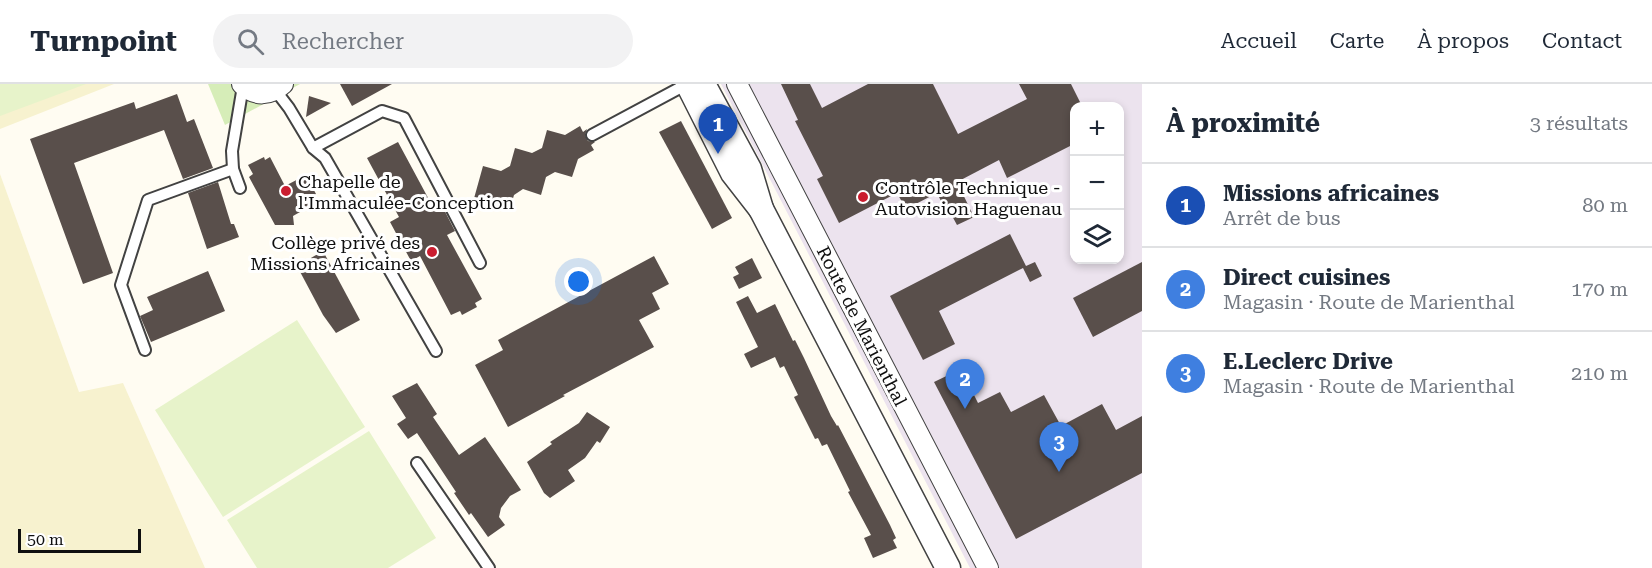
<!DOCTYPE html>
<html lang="fr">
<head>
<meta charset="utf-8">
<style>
  :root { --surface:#fff; --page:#f2f2f3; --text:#1f2937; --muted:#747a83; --line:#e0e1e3; --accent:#2563eb }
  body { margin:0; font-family:"Roboto Serif",serif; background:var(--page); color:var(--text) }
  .controls { position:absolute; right:18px; top:18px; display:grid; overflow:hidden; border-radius:12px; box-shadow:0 3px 9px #0003 }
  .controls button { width:54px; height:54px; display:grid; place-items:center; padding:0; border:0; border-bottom:2px solid var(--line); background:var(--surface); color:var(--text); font:30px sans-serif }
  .scale { position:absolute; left:18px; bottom:15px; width:123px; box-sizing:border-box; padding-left:6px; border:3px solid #0f0f0f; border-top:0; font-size:16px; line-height:21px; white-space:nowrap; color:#0f0f0f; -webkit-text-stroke:4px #fff; paint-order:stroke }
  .you { position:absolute; left:579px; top:198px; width:21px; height:21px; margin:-15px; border:4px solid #fff; border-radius:50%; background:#1a73e8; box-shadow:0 0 0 9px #1a73e833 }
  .badge { display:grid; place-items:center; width:39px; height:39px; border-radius:50%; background:var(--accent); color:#fff; font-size:20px; font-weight:700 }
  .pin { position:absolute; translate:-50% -50px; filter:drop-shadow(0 2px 3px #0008) }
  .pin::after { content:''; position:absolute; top:32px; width:21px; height:18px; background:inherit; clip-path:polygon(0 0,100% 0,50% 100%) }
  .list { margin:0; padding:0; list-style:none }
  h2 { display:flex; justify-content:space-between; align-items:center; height:78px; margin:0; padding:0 24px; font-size:26px }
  h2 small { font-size:20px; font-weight:400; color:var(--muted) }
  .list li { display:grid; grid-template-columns:39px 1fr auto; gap:18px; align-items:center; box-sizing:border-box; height:84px; padding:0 24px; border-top:2px solid var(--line) }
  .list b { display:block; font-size:22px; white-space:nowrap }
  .list p { margin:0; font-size:20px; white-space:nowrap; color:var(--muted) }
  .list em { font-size:20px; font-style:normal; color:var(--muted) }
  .icon { flex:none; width:33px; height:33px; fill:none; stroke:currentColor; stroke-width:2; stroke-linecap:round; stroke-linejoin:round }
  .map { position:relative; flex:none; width:1142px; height:484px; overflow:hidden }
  header { display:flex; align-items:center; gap:36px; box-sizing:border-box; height:84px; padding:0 30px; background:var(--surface); border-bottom:2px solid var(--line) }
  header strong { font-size:28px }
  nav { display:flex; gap:33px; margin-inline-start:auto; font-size:21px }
  .search { width:420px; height:54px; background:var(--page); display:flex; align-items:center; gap:15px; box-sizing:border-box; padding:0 21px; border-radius:33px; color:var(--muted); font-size:22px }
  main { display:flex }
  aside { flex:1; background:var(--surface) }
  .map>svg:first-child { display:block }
</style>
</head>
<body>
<header>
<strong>Turnpoint</strong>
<div class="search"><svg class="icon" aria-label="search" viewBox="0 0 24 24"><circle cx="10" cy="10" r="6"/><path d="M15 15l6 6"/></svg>Rechercher</div>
<nav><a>Accueil</a><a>Carte</a><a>À propos</a><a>Contact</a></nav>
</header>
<main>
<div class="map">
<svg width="1142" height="484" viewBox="0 0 1142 484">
  <rect width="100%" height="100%" fill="#fffcf2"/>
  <!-- industrial -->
  <path fill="#ece3ee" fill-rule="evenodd" d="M721,0H1142V484H970ZM1074,22H1120V176H1074Z"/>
  <!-- farmland -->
  <g fill="#f7f2cf">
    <path d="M0,0H114L0,45Z"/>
    <path d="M0,90L79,308L123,299L205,484H0Z"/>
  </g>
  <!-- green -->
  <path fill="#d6edb8" d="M208,0H300L225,41Z"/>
  <!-- pitch -->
  <g fill="#e7f3ca">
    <path d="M0,0H86L0,32Z"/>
    <path d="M297,236L365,343L223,433L155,326Z"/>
    <path d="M369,347L436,454L388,484H257L227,436Z"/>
  </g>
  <!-- building -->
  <g fill="#594f4b">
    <path d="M340,0H392L352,22Z"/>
    <path d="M781,0H810L822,24L868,0H933L958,50L1027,15L1019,0H1071L1082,22H1074V60L1007,94L999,76L957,98L974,133L957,141L951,130L948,131L937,109L906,125L897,109L839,139L817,95L823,92L795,37L798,36Z"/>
    <path d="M177,10L187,38L194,35L213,84L183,95L164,46L74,79L113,189L83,200L30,55L134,18L136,25Z"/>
    <path d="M309,12L331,19L306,33Z"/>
    <path d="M681,37L732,134L712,145L659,48Z"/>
    <path d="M580,42L583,48L587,45L585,51L588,57L595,58L591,61L594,66L578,75L572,93L555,88L546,93L541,111L523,105L514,111L509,128L473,118L483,82L501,87L510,82L515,64L532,69L542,64L547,46L565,51Z"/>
    <path d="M398,58L433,123L440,118L455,147L447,151L482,215L475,219L477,223L462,231L460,227L451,231L420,172L411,177L390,138L399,133L367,74Z"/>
    <path d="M264,73L265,76L270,73L285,102L306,91L316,110L311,113L314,120L293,132L294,141H275L249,93L253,90L248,81Z"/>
    <path d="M218,98L231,140H234L239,153L207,165L188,109Z"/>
    <path d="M1010,150L1026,182L1035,178L1042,192L1030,198L1023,184L939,227L955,260L923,276L890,212Z"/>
    <path d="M323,167L360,236L336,249L323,231L297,182Z"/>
    <path d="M654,172L669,200L652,209L660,225L639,236L654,263L563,311L565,312L508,343L475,281L503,266L498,256Z"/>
    <path d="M752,174L762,194L739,205L733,193L739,190L735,183Z"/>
    <path d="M1142,178V227L1093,253L1073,214Z"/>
    <path d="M208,187L225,227L151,258L140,232L153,226L147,213Z"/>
    <path d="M748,212L757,229L775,220L793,257L795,256L804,274L831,332L837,342L838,341L890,441L896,454L893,456L897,464L873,474L864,454L871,451L848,408L850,407L827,360L822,362L818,354L815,355L794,313L798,311L784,282L780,284L775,273L751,284L744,270L758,263L736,218Z"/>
    <path d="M961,285L978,319L1000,308L1011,328L1044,311L1061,342L1102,320L1116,346L1142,332V389L1016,455L934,298Z"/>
    <path d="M417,299L437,330L433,333L459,371L485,353L521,406L510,412L501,424L499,433L505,441L488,453L471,429L469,431L454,409L456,408L417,349L408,355L397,340L406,334L392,312Z"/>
    <path d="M587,328L610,343L600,359L597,357L585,374L568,386L575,397L550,414L544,409L527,378L552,360L550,358L579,339Z"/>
  </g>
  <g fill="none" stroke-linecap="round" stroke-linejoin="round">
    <!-- service casing -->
    <g stroke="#424242" stroke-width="14">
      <g id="service">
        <path d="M276,7L289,24L313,64L325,74L436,267"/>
        <path d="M592,51L687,0"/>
        <path d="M313,64L382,27L404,34L480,179"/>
        <path d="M240,104L233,85L232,67L243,2"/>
        <path d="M145,266L121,201L148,116L233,85"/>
        <path d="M417,379L489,484"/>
      </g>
    </g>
    <!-- minor casing -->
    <g stroke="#424242" stroke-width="22">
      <g id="minor">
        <path d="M242,0C255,13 270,12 283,0"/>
        <path d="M737,0L988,484"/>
      </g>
    </g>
    <!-- tertiary casing -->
    <g stroke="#424242" stroke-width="27">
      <g id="tertiary">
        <path d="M688,0L733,89L761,125L749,85L703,0"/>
        <path d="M761,125L948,484"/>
      </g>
    </g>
    <!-- service -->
    <use href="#service" stroke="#fff" stroke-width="10"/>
    <!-- minor -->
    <use href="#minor" stroke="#fff" stroke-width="20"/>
    <!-- tertiary -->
    <use href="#tertiary" stroke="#fff" stroke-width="24"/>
  </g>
  <!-- markers -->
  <g fill="#ca1d2f" stroke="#fff" stroke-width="2">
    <circle cx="286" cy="107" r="6"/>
    <circle cx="863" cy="113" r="6"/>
    <circle cx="432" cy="168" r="6"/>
  </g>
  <g text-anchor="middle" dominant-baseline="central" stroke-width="6" stroke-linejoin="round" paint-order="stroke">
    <!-- poi labels -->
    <g font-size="18" fill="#0f0f0f" stroke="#fff" text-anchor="start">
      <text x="298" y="97">Chapelle de<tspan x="298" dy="21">l'Immaculée-Conception</tspan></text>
      <text x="875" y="103">Contrôle Technique -<tspan x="875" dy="21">Autovision Haguenau</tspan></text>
      <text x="420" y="158" text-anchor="end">Collège privé des<tspan x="420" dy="21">Missions Africaines</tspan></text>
    </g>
    <!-- street labels -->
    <g font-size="18" fill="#0f0f0f" stroke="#fff">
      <text transform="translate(862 242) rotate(63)">Route de Marienthal</text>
    </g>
  </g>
</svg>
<div class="controls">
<button>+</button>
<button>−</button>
<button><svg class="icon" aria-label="layers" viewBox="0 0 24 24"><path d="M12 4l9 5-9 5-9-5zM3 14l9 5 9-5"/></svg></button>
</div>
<div class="scale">50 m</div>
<div class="you"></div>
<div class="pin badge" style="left:718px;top:70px;background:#1a4fb4">1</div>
<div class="pin badge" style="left:965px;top:325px;background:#3f7fe0">2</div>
<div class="pin badge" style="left:1059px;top:388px;background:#3f7fe0">3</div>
</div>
<aside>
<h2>À proximité<small>3 résultats</small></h2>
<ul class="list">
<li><span class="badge" style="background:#1a4fb4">1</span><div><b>Missions africaines</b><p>Arrêt de bus</p></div><em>80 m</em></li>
<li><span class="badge" style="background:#3f7fe0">2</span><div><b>Direct cuisines</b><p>Magasin · Route de Marienthal</p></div><em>170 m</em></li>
<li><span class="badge" style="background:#3f7fe0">3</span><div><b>E.Leclerc Drive</b><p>Magasin · Route de Marienthal</p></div><em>210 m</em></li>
</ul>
</aside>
</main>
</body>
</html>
